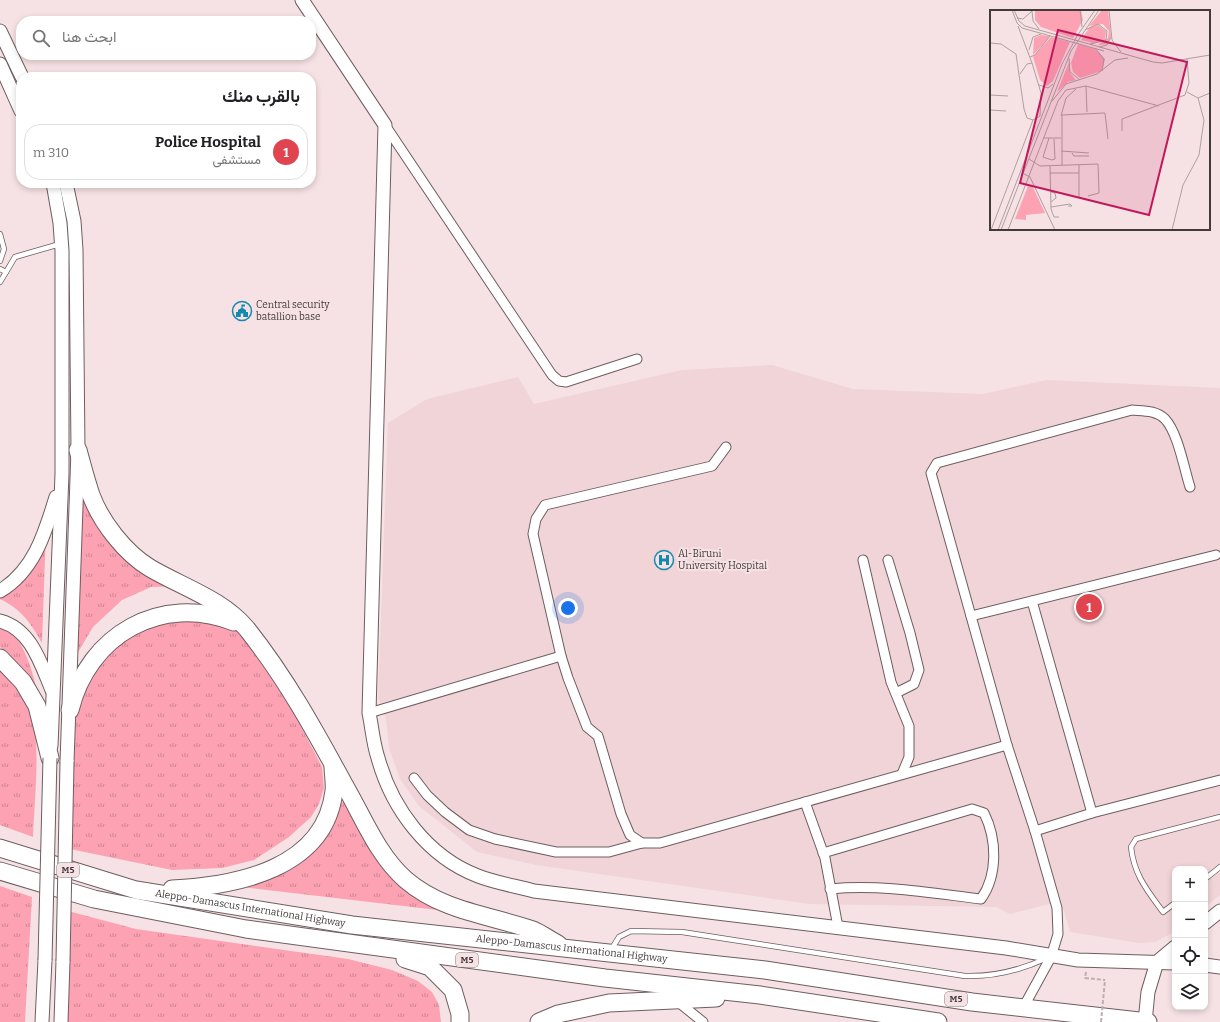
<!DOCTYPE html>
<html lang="ar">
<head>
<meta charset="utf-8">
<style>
  :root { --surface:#fff; --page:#f2f2f2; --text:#202124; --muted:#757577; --line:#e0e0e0; --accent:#1289ad }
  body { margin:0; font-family:Bitter,Vazirmatn,serif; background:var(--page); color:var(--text); direction:rtl }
  .controls { position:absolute; right:12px; bottom:12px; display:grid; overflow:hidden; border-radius:8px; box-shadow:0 2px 6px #0003 }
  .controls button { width:36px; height:36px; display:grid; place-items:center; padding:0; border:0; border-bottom:1px solid var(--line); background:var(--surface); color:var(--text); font:20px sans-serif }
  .you { position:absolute; left:568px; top:608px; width:14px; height:14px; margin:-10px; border:3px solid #fff; border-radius:50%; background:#1a73e8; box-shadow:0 0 0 6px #1a73e833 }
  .badge { display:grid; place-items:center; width:26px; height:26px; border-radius:50%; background:var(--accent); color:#fff; font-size:13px; font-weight:700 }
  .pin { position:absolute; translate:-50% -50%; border:2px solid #fff; box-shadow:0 1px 4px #0006 }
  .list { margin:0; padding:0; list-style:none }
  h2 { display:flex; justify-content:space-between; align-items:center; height:52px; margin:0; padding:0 16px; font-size:17px }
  h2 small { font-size:13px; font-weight:400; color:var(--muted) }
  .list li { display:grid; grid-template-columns:26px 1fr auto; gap:12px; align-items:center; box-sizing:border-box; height:56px; margin:0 8px 8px; padding:0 8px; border:1px solid var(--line); border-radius:16px }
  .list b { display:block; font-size:15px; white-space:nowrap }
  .list p { margin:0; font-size:13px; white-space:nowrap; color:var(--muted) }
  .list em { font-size:13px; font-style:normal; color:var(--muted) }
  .icon { flex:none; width:22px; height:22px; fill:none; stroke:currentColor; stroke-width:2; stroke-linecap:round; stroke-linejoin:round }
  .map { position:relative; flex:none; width:1220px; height:1022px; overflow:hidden; direction:ltr }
  .search { position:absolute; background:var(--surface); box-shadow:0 2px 6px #0003; left:16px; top:16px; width:300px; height:44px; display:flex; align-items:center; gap:10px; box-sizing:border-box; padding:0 14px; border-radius:16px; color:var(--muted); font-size:15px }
  .panel { position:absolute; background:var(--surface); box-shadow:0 2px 6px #0003; left:16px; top:72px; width:300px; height:116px; border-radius:16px; direction:rtl }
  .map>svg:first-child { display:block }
</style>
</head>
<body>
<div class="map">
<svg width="1220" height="1022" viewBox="0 0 1220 1022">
  <defs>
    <pattern id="grass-tufts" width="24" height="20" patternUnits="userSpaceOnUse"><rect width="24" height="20" fill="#fda2b2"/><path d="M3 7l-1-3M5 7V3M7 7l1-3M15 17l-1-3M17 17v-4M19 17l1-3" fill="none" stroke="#ce8592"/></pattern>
  </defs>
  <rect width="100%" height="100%" fill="#f6e2e4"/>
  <!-- built -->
  <path fill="#f0d4d7" d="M772,365L853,389L983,394L1046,380L1220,388V895L1205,907V869H1175V931L1170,934L1155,942L1139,943L1070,932L1061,901L1010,914L996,907L809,904L536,865L477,852L419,806L400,779L389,748L386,719L378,698L388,423L427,399L518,377L534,404L682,370Z"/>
  <!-- grass -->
  <g fill="url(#grass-tufts)">
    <path d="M82,486L99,521L186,586L151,587L122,600L93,627L77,654Z"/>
    <path d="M46,530L42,643C30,622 22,610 0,599V584L20,571Z"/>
    <path d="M157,610L243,631L292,709L322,767L324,788L319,804L311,817L289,837L254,860L222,868L172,870L70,849L74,711L89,671Z"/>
    <path d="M0,620C25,640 32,669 39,699C28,679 17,662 0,647Z"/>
    <path d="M0,667C11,680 24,693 30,709C42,740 34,802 33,837L0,825Z"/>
    <path d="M345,799L377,855L472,914L225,885L261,875L334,812Z"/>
    <path d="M0,886L32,897L25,1022H0Z"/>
    <path d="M68,911L136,929L348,959L392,970L418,981L432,992L439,1005L441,1022H67Z"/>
  </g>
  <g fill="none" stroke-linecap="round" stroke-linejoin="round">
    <!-- lane casing -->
    <g stroke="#6e5d60" stroke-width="6">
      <g id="lane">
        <path d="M0,234L4,249L0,261"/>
        <path d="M0,269L6,272"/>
        <path d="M0,282L15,257L60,244"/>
        <path d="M1205,879L1220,867"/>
        <path d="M1175,903L1163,912C1147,890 1134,875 1131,847L1136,839L1220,817"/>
        <path d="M611,950L619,937L631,931L682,932L965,976C994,977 1021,970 1047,958"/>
      </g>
    </g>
    <!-- street casing -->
    <g stroke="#6e5d60" stroke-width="11">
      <g id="street">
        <path d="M385,125L552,375L559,381L566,382L637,359"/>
        <path d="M726,447L712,466L545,505L536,519L533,534L561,656L568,678L587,727L598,736L621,814L630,835L642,843H660L1007,745"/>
        <path d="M863,560L891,682L909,726V757L902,774"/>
        <path d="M888,560L910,633L919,670L914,684L896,693"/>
        <path d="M1032,601L1092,813"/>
        <path d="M971,616L1216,555"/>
        <path d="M369,713L561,656"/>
        <path d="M414,778L427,795L445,812L469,830L495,839L556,852H609L642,843"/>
        <path d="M805,802L825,858L838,927"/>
        <path d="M1035,831L1092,813L1220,780"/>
        <path d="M823,853L972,809L984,813C997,839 998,875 981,899C931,893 881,884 830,889"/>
        <path d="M677,1001L703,1022"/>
        <path d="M1023,1008L1051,957L1058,934L1057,908L1035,831L1007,745L931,473L937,463L1132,410C1143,411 1156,410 1165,419C1178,433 1184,468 1190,487"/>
      </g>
    </g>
    <!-- secondary casing -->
    <g stroke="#6e5d60" stroke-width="15">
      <g id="secondary">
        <path d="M302,0L385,125L369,713C372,727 373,743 378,758C392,809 428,857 478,876C496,883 516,886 534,891L1006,948L1078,960L1175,963"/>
        <path d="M0,31L22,77"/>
        <path d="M0,64L21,111"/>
        <path d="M66,183L74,221L76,250L78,450L67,762"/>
        <path d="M0,591C34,571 45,533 56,497"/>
        <path d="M0,621C31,629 41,664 52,690"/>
        <path d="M51,746L62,474V251L60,223L53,183"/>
        <path d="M1205,923L1220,911"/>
        <path d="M1205,965L1220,967"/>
        <path d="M42,1022L45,960"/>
        <path d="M61,1022L63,961"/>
        <path d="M1145,1022L1148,992L1157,962L1175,947"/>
      </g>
    </g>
    <!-- highway casing -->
    <g stroke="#6e5d60" stroke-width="19">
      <g id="highway">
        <path d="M78,450C82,465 86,480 91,495C101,522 125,553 150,568C182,587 222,599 247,629C286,678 315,731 345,786C363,817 378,856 406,880C442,911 489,915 533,930C542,934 550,940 558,944"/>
        <path d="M0,658L23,682L37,706L50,758"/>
        <path d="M70,710C88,635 161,593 234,622"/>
        <path id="s1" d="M0,848L136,890L352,925L765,970L972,1002L1148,1022"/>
        <path d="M0,871L94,899L246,929L605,978L760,995L938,1022"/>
        <path d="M172,889C236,886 325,869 334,791C335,783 333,774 333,767"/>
        <path d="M405,959L430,967L453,990L460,1014V1022"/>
        <path d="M539,1022L558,1014L609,1003L716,998"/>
      </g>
    </g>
    <!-- path -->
    <path stroke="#beaeaf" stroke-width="2" stroke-dasharray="4 2" stroke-linecap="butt" d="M1086,972L1085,978L1105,980"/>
    <!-- lane -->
    <use href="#lane" stroke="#fff" stroke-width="4.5"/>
    <!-- street -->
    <use href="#street" stroke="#fff" stroke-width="9"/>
    <!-- secondary -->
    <use href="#secondary" stroke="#fff" stroke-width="13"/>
    <!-- highway -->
    <use href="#highway" stroke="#fff" stroke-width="17"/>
    <!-- secondary-bridge casing -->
    <g stroke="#6e5d60" stroke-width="15" stroke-linecap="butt">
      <g id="secondary-bridge">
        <path d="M45,960L50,758"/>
        <path d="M63,961L67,762"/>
      </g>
    </g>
    <!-- path-bridge -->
    <path stroke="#beaeaf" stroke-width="2" stroke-dasharray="4 2" stroke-linecap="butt" d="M1101,1022L1105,980"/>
    <!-- secondary-bridge -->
    <use href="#secondary-bridge" stroke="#fff" stroke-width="13"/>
  </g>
  <!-- icons -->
  <defs>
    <g id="civic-ring" transform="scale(1)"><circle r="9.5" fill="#f6e2e4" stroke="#1289ad" stroke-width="1.5"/><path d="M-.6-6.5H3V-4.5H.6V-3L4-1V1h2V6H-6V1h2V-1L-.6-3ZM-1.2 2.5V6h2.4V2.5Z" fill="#1289ad"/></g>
    <g id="hospital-ring" transform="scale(1)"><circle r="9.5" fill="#f6e2e4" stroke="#1289ad" stroke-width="1.5"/><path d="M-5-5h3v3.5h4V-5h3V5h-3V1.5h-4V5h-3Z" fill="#1289ad"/></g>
  </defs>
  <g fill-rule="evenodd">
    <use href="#civic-ring" x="242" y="311"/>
    <use href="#hospital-ring" x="664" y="560"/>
  </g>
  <g text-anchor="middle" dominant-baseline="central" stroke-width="4" stroke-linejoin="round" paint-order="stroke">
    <!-- shield labels -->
    <g fill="#f6e2e4" stroke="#786c6e" stroke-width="1">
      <rect x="57" y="863" width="22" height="14" rx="3"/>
      <rect x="456" y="953" width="22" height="14" rx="3"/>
      <rect x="945" y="992" width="22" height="14" rx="3"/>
    </g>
    <g font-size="9" font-weight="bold" fill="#423a3b">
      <text x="68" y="870">M5</text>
      <text x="467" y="960">M5</text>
      <text x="956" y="999">M5</text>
    </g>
    <!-- poi labels -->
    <g font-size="10" fill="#423a3b" stroke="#f6e2e4" text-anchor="start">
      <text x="256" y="305">Central security<tspan x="256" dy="12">batallion base</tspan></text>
      <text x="678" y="554">Al-Biruni<tspan x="678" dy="12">University Hospital</tspan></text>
    </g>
    <!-- street labels -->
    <g font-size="10" fill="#423a3b" stroke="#f6e2e4">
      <text stroke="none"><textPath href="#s1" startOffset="258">Aleppo-Damascus International Highway</textPath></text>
      <text stroke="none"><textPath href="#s1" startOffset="582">Aleppo-Damascus International Highway</textPath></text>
    </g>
  </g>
  <!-- overview -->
  <g transform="translate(990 10)">
    <rect width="220" height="220" fill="#f6e2e4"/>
    <path d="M45,0H91L93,10L83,28L51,17L45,10ZM112,0H118L121,26L118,34L108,35L118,28L119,21L113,14L99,16ZM108,15L116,21L115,30L103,33L91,30L100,17ZM51,25L59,26L58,29L43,45L44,28ZM61,27L80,32L63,71L57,76L50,70L43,47ZM88,34L105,39L115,49L112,61L90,68L83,62L81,53ZM79,52L80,63L86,70L78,72L67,82ZM42,175L55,203L36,205V210L25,209L38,176Z" fill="#fda2b2"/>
    <path fill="none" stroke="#ae9fa0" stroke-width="1" d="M22,0L27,13L32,18L114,41M24,0L29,11L35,16L163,52L172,53L220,45M90,0L92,17M119,0L122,30L131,42M42,1L43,11L49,19M27,8L33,9L42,1M28,16L42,53M95,20L108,14L117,21L116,30L100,34M0,33L11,34L26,44L34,99L37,108L43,110L50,106M109,37L117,35L121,27M105,38L114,49L112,61M39,40L43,27L51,24M40,47L45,45L60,26M79,48L80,62L90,70M42,53L51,83L50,106M30,64L37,54L42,53M49,75L58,78L63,74M96,76L97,102M197,82L208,88L220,83M0,85L18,86M62,91L76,74L107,64L125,50L138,48M0,100L16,101M71,106L76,88L86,79M132,121V109L195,85L199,73L197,49M54,128H71M59,128L53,147L62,150L65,149L64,129M71,141L99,143M82,143L84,146H99M39,149L50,156L108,154L109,183L98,186M72,155V105L115,103L118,129M60,156L61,199L64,207H69M60,163H89M34,164L40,167L65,220M89,187V155M61,192L66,188L65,183L61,182M61,197L80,194L82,196H78M1,220L43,110M8,220L72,54L87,26L105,0M11,220L81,41L109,0M18,220L68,91L76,80L96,76L169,96M182,220L193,175L209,145L214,110L208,88"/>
    <path fill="#c2185b" fill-opacity="0.15" stroke="#c2185b" stroke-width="2" d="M68,20L197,52L159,205L30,173Z"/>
    <rect width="220" height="220" fill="none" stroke="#423a3b" stroke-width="2"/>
  </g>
</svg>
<div class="controls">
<button>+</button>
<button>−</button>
<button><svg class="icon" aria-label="locate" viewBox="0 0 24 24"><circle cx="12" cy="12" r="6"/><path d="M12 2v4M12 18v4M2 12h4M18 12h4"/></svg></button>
<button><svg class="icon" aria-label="layers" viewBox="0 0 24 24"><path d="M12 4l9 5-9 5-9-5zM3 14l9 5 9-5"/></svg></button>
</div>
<div class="you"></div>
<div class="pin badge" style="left:1089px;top:607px;background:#e0444e">1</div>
<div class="search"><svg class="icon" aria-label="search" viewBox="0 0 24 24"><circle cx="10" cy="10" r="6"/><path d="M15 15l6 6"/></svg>ابحث هنا</div>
<section class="panel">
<h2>بالقرب منك<small></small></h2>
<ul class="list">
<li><span class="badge" style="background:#e0444e">1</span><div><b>Police Hospital</b><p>مستشفى</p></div><em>310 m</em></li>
</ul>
</section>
</div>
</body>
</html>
